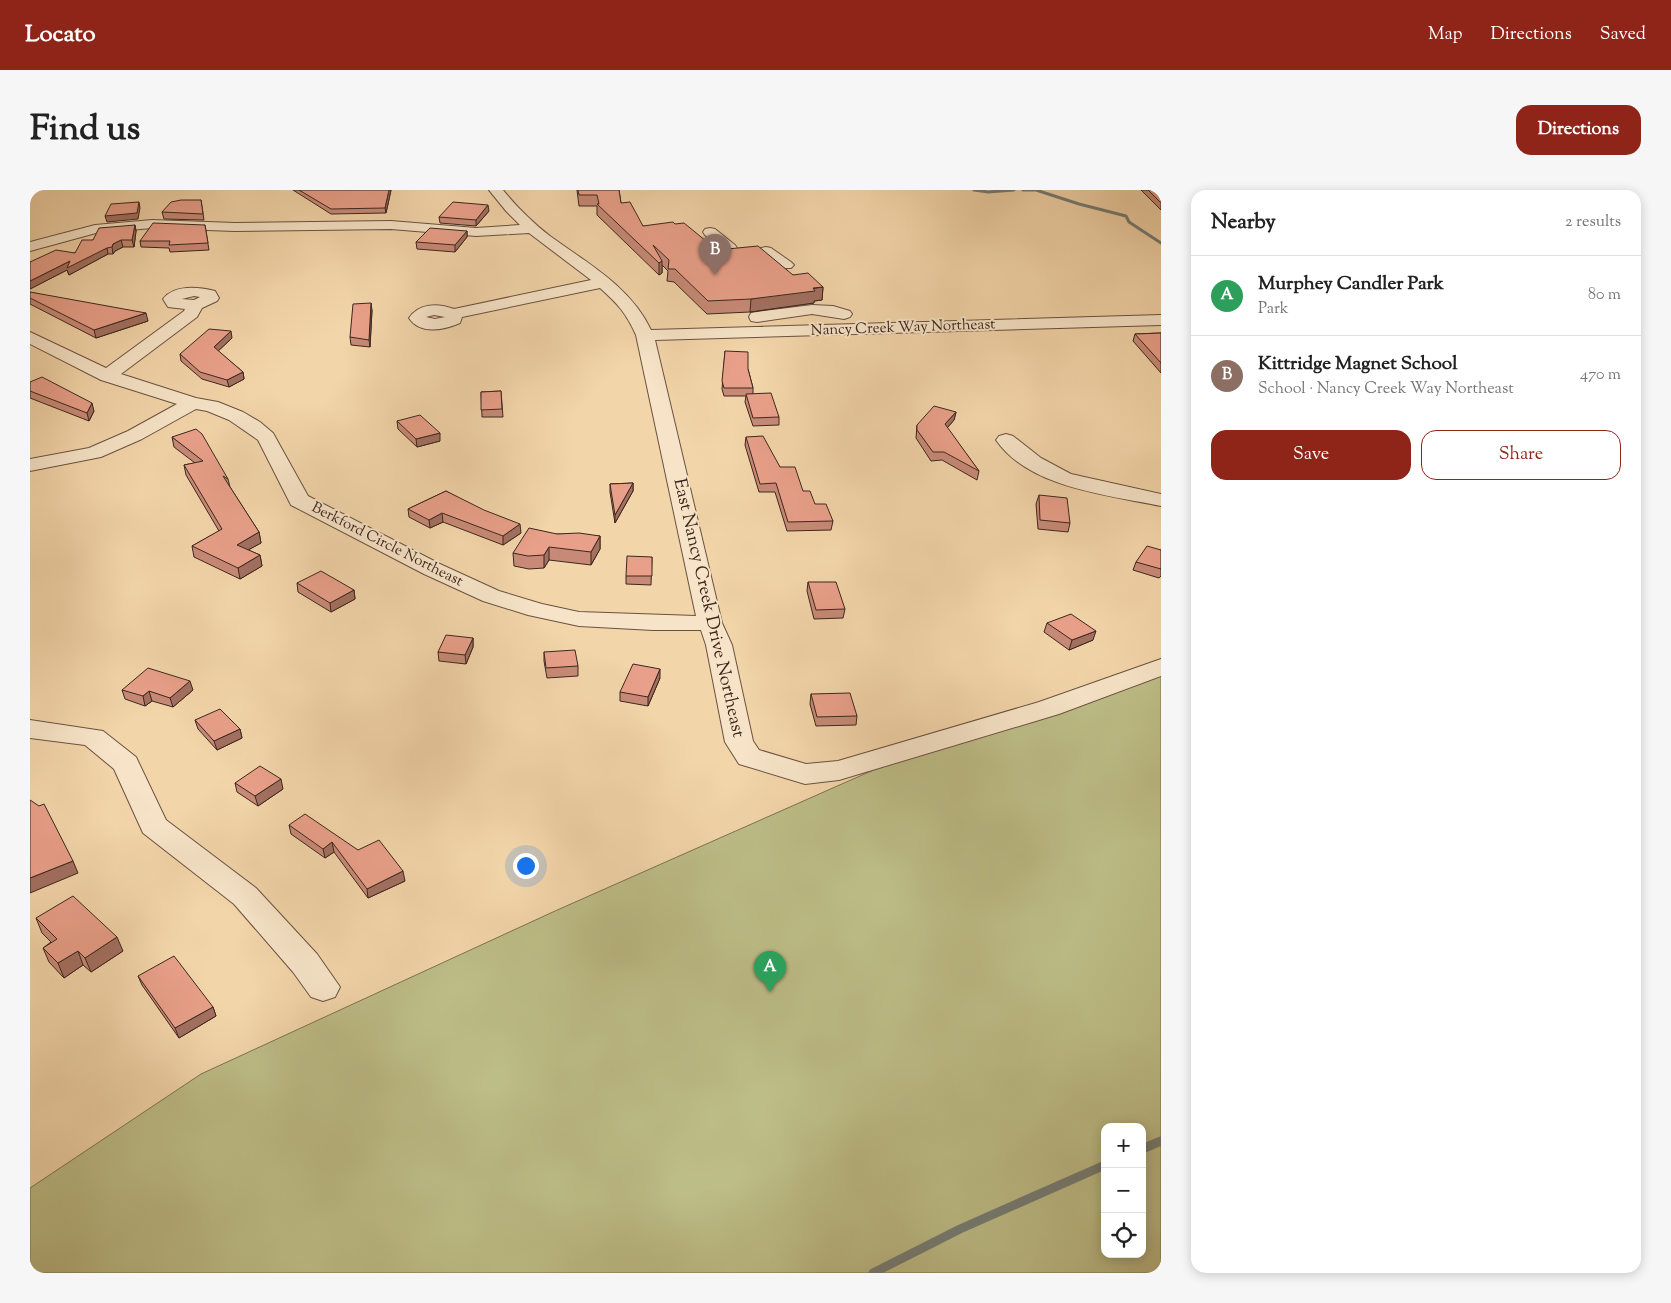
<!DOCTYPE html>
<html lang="en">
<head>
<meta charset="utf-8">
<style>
  :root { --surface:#fff; --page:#f6f6f6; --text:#222; --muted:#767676; --line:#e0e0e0; --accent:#8f2418 }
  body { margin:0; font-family:"Sorts Mill Goudy",serif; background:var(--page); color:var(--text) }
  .controls { position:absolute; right:15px; bottom:15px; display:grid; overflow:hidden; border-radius:10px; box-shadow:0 2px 12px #0003 }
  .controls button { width:45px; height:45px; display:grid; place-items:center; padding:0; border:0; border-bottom:1px solid var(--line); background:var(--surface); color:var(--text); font:25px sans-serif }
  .you { position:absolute; left:495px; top:675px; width:18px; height:18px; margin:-12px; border:4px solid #fff; border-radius:50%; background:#1a73e8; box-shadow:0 0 0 8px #1a73e833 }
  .badge { display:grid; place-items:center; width:32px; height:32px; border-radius:50%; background:var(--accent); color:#fff; font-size:16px; font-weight:700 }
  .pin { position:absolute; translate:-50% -41px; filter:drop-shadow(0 1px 2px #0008) }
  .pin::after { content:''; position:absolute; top:26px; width:18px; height:15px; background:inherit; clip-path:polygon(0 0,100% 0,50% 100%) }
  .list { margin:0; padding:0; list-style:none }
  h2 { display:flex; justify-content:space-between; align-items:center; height:65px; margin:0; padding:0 20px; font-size:21px }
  h2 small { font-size:16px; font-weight:400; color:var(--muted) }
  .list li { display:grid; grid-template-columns:32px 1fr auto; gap:15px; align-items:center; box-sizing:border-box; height:80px; padding:0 20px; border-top:1px solid var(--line) }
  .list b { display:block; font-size:19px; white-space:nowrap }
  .list p { margin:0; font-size:16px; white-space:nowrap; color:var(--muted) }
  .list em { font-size:16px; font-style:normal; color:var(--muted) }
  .actions { display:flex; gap:10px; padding:15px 20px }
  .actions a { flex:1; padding:11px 0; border:1px solid var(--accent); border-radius:15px; text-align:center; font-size:18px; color:var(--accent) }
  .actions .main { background:var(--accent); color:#fff }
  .icon { flex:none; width:28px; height:28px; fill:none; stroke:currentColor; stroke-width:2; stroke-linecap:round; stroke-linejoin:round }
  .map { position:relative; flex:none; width:1131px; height:1083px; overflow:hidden; border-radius:15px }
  header { display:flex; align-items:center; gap:30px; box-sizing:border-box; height:70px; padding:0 25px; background:var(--accent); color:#fff }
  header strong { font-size:24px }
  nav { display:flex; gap:28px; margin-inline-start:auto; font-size:18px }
  .intro { display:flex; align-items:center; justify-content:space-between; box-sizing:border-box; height:120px; padding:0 30px }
  h1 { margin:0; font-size:35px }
  .button { padding:12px 22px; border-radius:15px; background:var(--accent); color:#fff; font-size:18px; font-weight:700 }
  main { display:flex; gap:30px; padding:0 30px }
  aside { flex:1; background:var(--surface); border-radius:15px; box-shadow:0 2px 12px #0003 }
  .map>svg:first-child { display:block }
</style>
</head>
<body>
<header>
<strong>Locato</strong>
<nav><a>Map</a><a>Directions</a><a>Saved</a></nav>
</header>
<div class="intro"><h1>Find us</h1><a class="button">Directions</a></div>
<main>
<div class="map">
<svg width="1131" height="1083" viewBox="0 0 1131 1083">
  <rect width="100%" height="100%" fill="#f3d5aa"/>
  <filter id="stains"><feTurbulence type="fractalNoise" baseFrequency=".004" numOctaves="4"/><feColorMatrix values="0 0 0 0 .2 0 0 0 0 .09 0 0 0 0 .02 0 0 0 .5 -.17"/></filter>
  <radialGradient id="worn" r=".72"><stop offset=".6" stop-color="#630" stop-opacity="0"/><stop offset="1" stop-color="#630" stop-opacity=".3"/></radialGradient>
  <!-- green -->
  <path fill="#bdbd87" stroke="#7c7252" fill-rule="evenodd" d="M1131,481V1083H0V998L171,884L525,721L857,574ZM1075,937H1112V1064H1075Z"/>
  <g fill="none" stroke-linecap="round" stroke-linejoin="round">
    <!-- stream-far1 -->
    <g stroke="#767d76" stroke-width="3">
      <path d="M944,0L958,2L984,0"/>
      <path d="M993,0H1006L1049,14L1096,26L1099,32L1131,53"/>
    </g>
    <!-- stream -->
    <g stroke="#767d76" stroke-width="9">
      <path d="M1112,959L1131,951"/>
      <path d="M843,1083L930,1039L1075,975"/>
    </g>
    <!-- minor casing -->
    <g stroke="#6a5241" stroke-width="2">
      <g id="minor">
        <path d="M459,0H473C487,17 502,32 520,46C557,73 601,97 621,140L1131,125V135L625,150L692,433L702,455L723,551L729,560L776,574L808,571L1009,512L1131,469V486L1029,524L809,590L775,594L709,574L695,552L676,455L671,440H623L549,436L498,425L453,411L394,384L261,315L228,250L199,230L177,221L166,219L112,249L71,267L0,281V269L59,258L98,241L147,214L71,190L0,154V142L76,178L154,121L155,119L138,117L133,109C144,94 169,97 185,101L189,108L187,111L172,118L167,127L91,184L166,208L188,212L213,222L230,232L243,243L278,306L410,374L469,401L512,414L549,422L666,426L606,145C596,123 588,114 570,98L432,127L430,133C414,140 390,145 379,128C389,113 408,113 424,119L561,90L499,43L446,46L361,39L205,41L122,38L66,43L0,61V52L65,35L122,30L205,33L361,31L446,38L490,35L476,21ZM164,106L170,107L164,110L152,109ZM404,125L415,127L405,129L396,127Z"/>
        <path d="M680,38L685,39L705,55L707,58L705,61H695L675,45L673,42L675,39Z"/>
        <path d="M736,57L741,58L761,72L764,75L761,78H751L731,64L729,61L731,58Z"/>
        <path d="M782,115L803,116L820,121L822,124L820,127L814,129L782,124L727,132L721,131L719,127L721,123L727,122Z"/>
        <path d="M976,244L983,246L1011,268L1041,284L1131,304V316C1078,305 999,298 966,250L969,246Z"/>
        <path d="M0,530L73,541L106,567L136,630L226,698L287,764L310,797L305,807L293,811L281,807L263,782L204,714L113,643L84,579L55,555L0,548Z"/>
      </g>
    </g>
    <!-- minor -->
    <use href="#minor" fill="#f7e4c8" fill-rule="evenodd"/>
  </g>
  <!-- wall -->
  <g fill="#c88a77" stroke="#3c271e">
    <path d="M263,0H361L356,23L301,24Z"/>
    <path d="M547,0H589L591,13L613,36L763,85L793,97L792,110L784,111V113L720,122L677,124L644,92L637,91L638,81L632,75V83L629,85L567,25V16H549Z"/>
    <path d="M1111,0H1131V20Z"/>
    <path d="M171,10L174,30L134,29L132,22Z"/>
    <path d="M459,21L446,36L410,33L409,27Z"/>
    <path d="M105,35L106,41L104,57H93L85,61L83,64H78L39,85L37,80L0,99V72L45,63L63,50Z"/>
    <path d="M175,35L179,60L140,62L139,58L111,57L110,51Z"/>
    <path d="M437,41V47L425,62L387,59L386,52Z"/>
    <path d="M0,102L118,131L66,148L0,114Z"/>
    <path d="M342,120L340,157L321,155L320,147Z"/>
    <path d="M1131,143V183L1103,151L1105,144Z"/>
    <path d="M202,148L188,161L213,182L214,189L199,197L172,189L151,171L150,164Z"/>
    <path d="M695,161L718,179L723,198V204L749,227V235L723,236L715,212L716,206H694L692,199Z"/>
    <path d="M0,192L64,221L59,231L0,208Z"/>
    <path d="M471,201L473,227H452L451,202Z"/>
    <path d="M926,222L924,230L917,238L949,281L947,290L912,270L901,271L886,248L887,235Z"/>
    <path d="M367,231L410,251L387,257L368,239Z"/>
    <path d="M142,247L198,289L200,297L229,342L231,353L218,360L230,365L232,376L210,389L164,367L162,356L189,341L156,285L154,275L165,273L144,257Z"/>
    <path d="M716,247L750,277L773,301L785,314L803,331L801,340L757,341L745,302H729L715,255Z"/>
    <path d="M603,293V301L585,333L580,302V294Z"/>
    <path d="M416,301L491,343L473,355L413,332L400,338L379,327L378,319Z"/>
    <path d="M1009,305L1040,333L1038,342L1008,339L1006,314Z"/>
    <path d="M527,344L570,346V359L561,375L519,370L514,378L499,379L484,376L483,363Z"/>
    <path d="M1131,360V386L1129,388L1103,380L1106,372Z"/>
    <path d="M622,367L621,395L596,394V386Z"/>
    <path d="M778,392L815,419L813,428L784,429L777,401Z"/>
    <path d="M267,393L324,400L325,409L301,422L268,402Z"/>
    <path d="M1017,433L1063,450L1039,460L1014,442Z"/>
    <path d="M443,448V457L436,474L409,471L408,462Z"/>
    <path d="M514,462L548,476V486L517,488L514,471Z"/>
    <path d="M630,488L618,516L590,511V502Z"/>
    <path d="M92,500H163L143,517L122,511L115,516L95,509Z"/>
    <path d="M781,504L827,526L826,535L786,536L780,514Z"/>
    <path d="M165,530L210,539L212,548L187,560L168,539Z"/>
    <path d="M205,593L253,599L228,616L207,602Z"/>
    <path d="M259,635L328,660L375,691L338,708L304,662L295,668L261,644Z"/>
    <path d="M6,728L93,761L61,782L53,775L34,788L19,772L13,758L21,752L12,743Z"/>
    <path d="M108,786L183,817L186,826L149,848L112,795Z"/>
  </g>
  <!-- shaded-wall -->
  <g fill="#a37061" stroke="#3c271e">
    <path d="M359,0H361L356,23L355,18Z"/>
    <path d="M109,12L110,18L108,29L77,32L75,26Z"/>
    <path d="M458,15L459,21L446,36V30Z"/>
    <path d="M105,35L106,41L104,57L102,50Z"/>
    <path d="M437,41V47L425,62V55Z"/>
    <path d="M91,50L93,57L85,61L83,64L82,57L83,54Z"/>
    <path d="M77,58L78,64L39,85L37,80L0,99V91L40,71Z"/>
    <path d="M632,71V83L629,85V73Z"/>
    <path d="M793,97L792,110L784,111V113L720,122L721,109Z"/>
    <path d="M341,113L342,120L340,157L339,150Z"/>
    <path d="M116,123L118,131L66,148L64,140Z"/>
    <path d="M201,141L202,148L185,164L184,157Z"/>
    <path d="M213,182L214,189L199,197L197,190Z"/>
    <path d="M62,213L64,221L59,231L57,223Z"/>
    <path d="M926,222L924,230L913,243L915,234Z"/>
    <path d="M410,243V251L387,257L386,249Z"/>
    <path d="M603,293V301L585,333V325Z"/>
    <path d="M412,323L413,332L400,338L399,330Z"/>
    <path d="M490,334L491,343L473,355V346Z"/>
    <path d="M229,342L231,353L209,365L207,355Z"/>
    <path d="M570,346V359L561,375V362Z"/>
    <path d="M519,357V370L514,378V365Z"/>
    <path d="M230,365L232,376L210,389L208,378Z"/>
    <path d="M324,400L325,409L301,422L300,413Z"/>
    <path d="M1066,441L1063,450L1039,460L1042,450Z"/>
    <path d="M443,448V457L436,474L435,465Z"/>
    <path d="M630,479V488L618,516V507Z"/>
    <path d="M160,491L163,500L143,517L140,508Z"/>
    <path d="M119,501L122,511L115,516L113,506Z"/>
    <path d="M210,539L212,548L187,560L184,551Z"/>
    <path d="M251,589L253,599L228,616L225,606Z"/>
    <path d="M302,652L304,662L295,668L293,659Z"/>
    <path d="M43,671L48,683L0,703V688Z"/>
    <path d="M373,681L375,691L338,708L337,699Z"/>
    <path d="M87,747L93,761L61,782L55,768Z"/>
    <path d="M48,761L53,775L34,788L28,773Z"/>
    <path d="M183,817L186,826L149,848L145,838Z"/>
  </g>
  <!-- building -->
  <g fill="#e9a08a" stroke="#3c271e">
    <path d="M269,0H359L355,18L301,19Z"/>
    <path d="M548,0H589L591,13L600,12L613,36L643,32L645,34L654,33L687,60L728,56L763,85L778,83L793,97L783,98L785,101L721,109L678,111L645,79H638L639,70L623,55L632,71L629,73L567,14H569L567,5H549Z"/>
    <path d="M1118,0H1131V13Z"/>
    <path d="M151,10H171L173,24L132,22L141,12Z"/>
    <path d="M109,12L107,23L75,26L81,14Z"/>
    <path d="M423,12L458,15L446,30L409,27Z"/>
    <path d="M123,33L175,35L178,53L139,55L140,51H110Z"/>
    <path d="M105,35L102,50H91L83,54L82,57L77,58L37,78L40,71L0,91V72L26,60L45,63L52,50H63L69,38Z"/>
    <path d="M400,38L437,41L425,55L386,52Z"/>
    <path d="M0,102L116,123L64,140L0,108Z"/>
    <path d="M341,113L339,150L320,147L323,114Z"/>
    <path d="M179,139L201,141L184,157L213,182L197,190L170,182L150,164Z"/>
    <path d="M1131,143V173L1105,144Z"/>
    <path d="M695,161L718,162V179L723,198H694L692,191Z"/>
    <path d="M12,187L62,213L57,223L0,201V192Z"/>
    <path d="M471,201L472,219L451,220V202Z"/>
    <path d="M741,203L749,227L723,228L716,204Z"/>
    <path d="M904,216L926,222L915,234L949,281L914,262H903L887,240V235Z"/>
    <path d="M390,225L410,243L386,249L367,231Z"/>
    <path d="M166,239L172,244L198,289L193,286L229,342L207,355L230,365L208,378L162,356L192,339L154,275L173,271L142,247Z"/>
    <path d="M733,246L750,277H765L773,301H780L785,314H796L803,331L758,332L746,293L730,294L716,247Z"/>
    <path d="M603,293L585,325L580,294Z"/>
    <path d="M416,301L454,320L490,334L473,346L412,323L399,330L378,319Z"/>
    <path d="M1009,305L1037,308L1040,333L1010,330Z"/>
    <path d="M499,338L527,344L549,343L570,346L561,362L519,357L514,365L498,366L483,363Z"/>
    <path d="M1117,356L1131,360V379L1106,372Z"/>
    <path d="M597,366L622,367V386H596Z"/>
    <path d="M291,381L324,400L300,413L267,393Z"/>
    <path d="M778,392H806L815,419L786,420Z"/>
    <path d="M1041,424L1066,441L1042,450L1017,433Z"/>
    <path d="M416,445L443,448L435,465L408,462Z"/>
    <path d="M545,460L548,476L516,478L514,462Z"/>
    <path d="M603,474L630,479L618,507L590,502Z"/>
    <path d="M118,478L160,491L140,508L119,501L113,506L92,500Z"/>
    <path d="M820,503L827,526L787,527L781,504Z"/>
    <path d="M190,519L210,539L184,551L165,530Z"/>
    <path d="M230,576L251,589L225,606L205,593Z"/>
    <path d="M0,610L9,616L14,614L43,671L0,688Z"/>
    <path d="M275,624L328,660L349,650L373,681L337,699L302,652L293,659L259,635Z"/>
    <path d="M43,706L87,747L55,768L48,761L28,773L13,758L27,749L6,728Z"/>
    <path d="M144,766L183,817L145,838L108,786Z"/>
  </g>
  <g text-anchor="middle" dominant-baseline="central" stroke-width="4" stroke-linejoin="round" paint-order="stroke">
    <!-- far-street labels -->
    <g font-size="15" fill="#3c271e" stroke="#f7e4c8">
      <text transform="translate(873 138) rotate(-2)">Nancy Creek Way Northeast</text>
      <text transform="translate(357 355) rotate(27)">Berkford Circle Northeast</text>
    </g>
    <!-- street labels -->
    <g font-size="18" fill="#3c271e" stroke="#f7e4c8">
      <text transform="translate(678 418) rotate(77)">East Nancy Creek Drive Northeast</text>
    </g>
  </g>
  <rect width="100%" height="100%" filter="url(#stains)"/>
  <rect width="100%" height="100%" fill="url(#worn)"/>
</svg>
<div class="controls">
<button>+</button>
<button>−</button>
<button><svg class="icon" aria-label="locate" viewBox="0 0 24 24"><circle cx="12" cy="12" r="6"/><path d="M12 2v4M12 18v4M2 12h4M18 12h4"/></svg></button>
</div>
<div class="you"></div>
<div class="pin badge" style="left:740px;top:802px;background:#2e9e5b">A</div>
<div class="pin badge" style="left:685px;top:85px;background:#8d6e63">B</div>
</div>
<aside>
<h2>Nearby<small>2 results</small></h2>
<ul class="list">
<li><span class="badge" style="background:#2e9e5b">A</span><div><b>Murphey Candler Park</b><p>Park</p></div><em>80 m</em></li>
<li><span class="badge" style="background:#8d6e63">B</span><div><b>Kittridge Magnet School</b><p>School · Nancy Creek Way Northeast</p></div><em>470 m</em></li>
</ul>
<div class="actions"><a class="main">Save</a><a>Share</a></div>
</aside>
</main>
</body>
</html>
